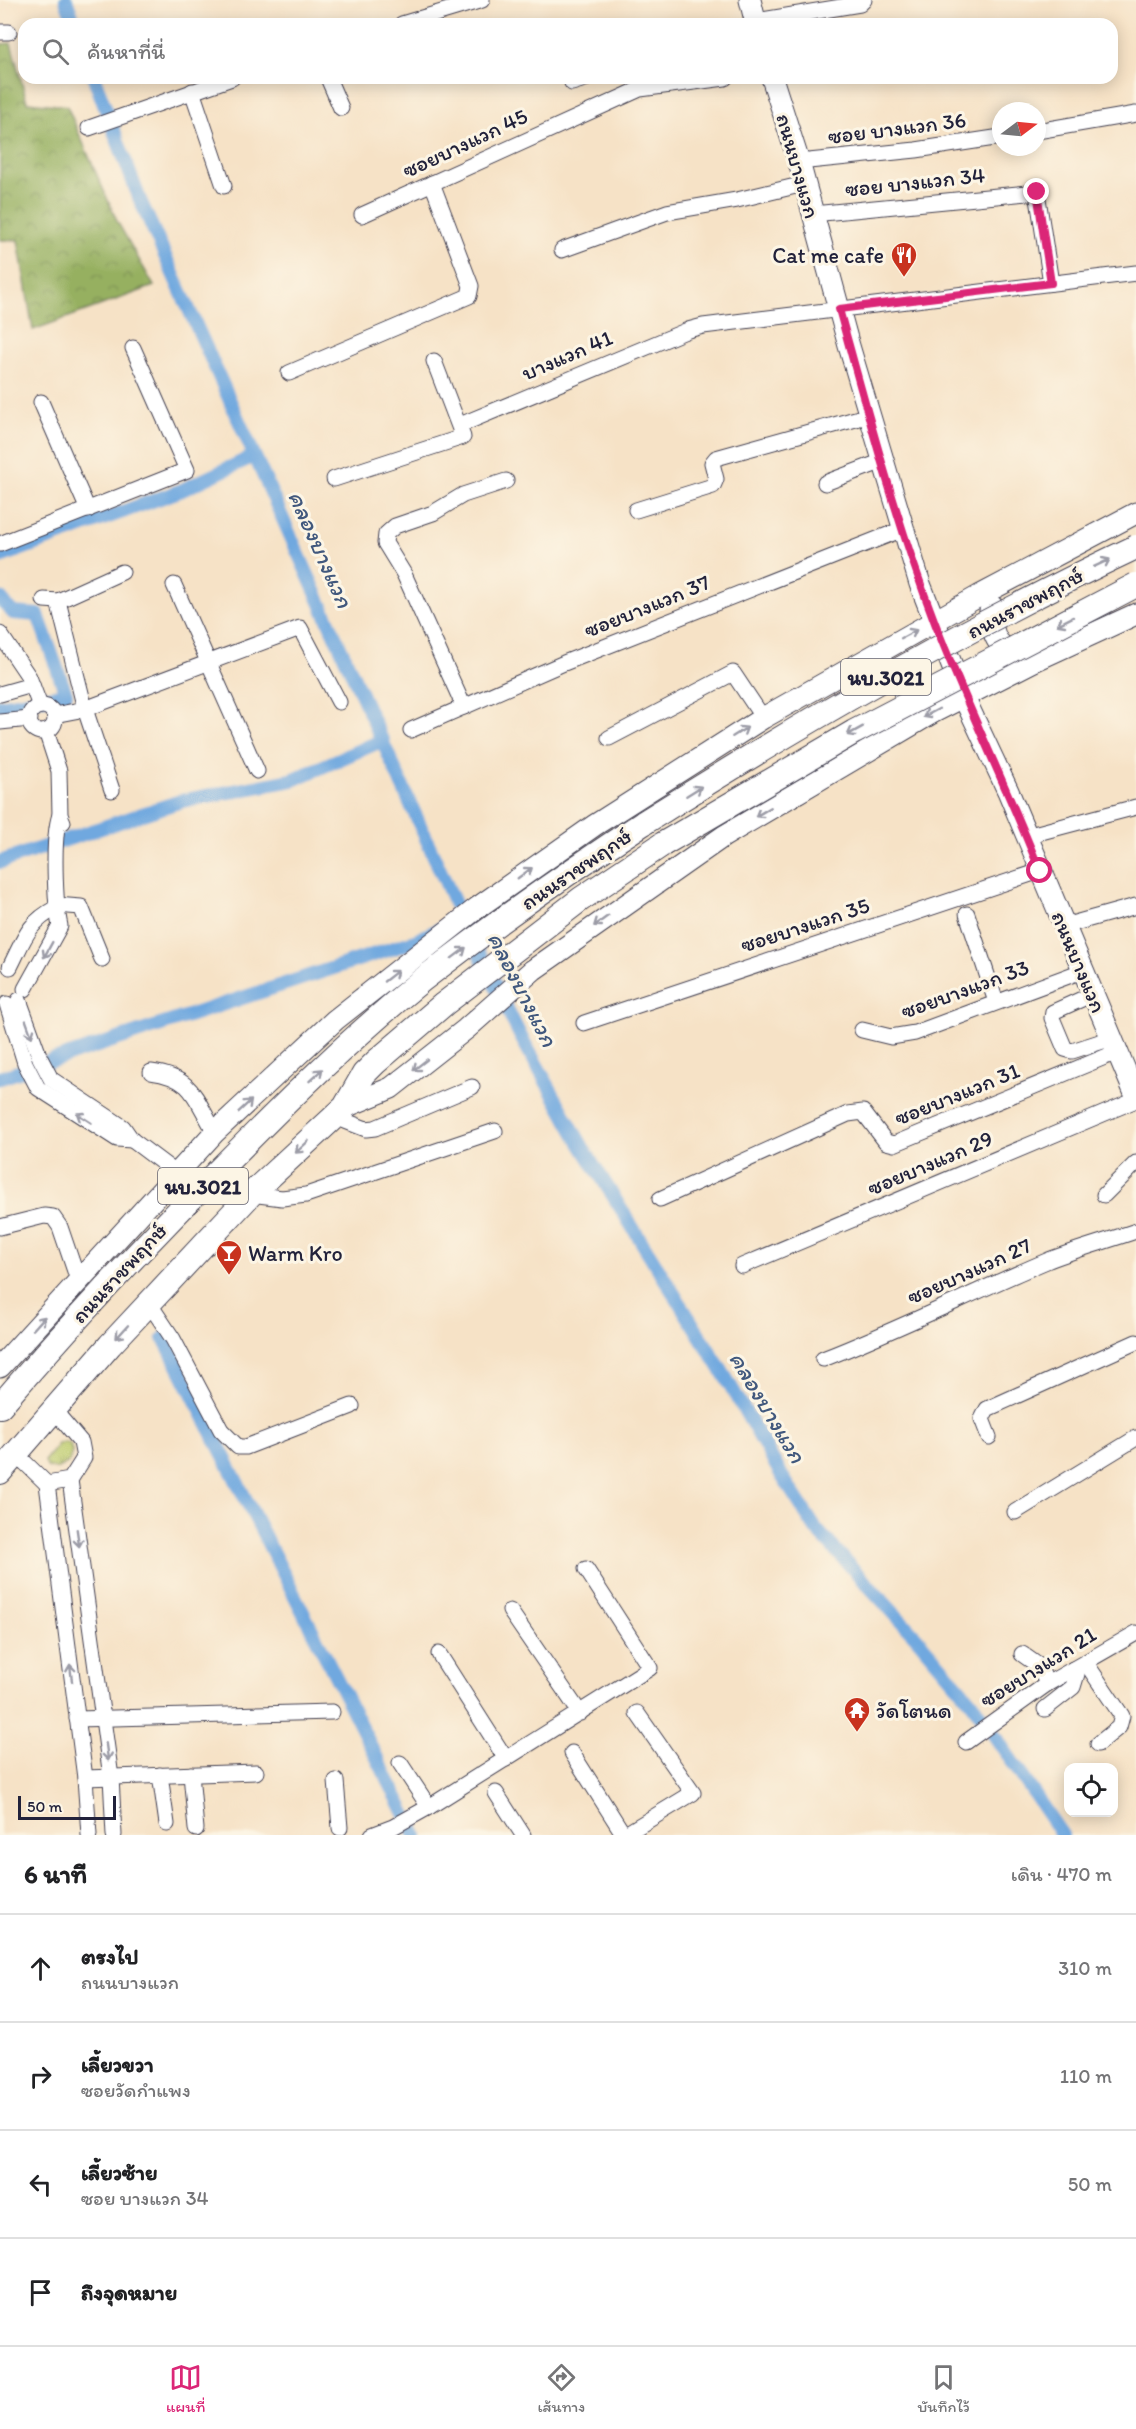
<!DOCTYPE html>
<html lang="th">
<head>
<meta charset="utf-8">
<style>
  :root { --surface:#fff; --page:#f2f2f2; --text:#202124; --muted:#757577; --line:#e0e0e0; --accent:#db2777 }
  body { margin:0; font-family:Itim,"Playpen Sans Thai",sans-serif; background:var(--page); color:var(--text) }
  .controls { position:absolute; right:18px; bottom:18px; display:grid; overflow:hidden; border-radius:12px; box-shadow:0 3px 15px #0003 }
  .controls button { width:54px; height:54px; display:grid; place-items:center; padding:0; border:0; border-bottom:2px solid var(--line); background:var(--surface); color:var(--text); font:30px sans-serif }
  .compass { position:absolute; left:992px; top:102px; width:54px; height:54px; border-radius:50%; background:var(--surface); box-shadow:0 3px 15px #0003; rotate:74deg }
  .scale { position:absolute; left:18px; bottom:15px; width:98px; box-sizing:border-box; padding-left:6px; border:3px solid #22223b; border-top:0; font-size:16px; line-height:21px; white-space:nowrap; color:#22223b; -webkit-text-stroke:4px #fcf5e5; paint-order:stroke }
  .stop { position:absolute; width:18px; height:18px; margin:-14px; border:4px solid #db2777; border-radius:50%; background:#fff }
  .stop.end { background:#db2777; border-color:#fff; box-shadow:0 2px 6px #0008 }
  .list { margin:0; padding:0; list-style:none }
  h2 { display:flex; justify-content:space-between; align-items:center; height:78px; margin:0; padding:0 24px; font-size:26px }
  h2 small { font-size:20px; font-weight:400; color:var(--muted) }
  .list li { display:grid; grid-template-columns:39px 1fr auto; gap:18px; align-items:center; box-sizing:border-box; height:108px; padding:0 24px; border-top:2px solid var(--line) }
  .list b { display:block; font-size:22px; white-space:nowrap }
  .list p { margin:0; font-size:20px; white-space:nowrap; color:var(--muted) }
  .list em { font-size:20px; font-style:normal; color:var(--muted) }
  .icon { flex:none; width:33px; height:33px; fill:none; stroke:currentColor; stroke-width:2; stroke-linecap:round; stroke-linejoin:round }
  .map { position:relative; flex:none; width:1136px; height:1835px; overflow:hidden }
  .search { position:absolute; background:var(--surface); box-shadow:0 3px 15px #0003; left:18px; right:18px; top:18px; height:66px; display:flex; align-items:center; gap:15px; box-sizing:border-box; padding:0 21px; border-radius:18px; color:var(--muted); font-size:22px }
  .sheet { height:510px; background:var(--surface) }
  nav { display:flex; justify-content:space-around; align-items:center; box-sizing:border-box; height:84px; border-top:2px solid var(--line); background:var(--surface); font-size:16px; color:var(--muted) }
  nav a { display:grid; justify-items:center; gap:3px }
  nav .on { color:var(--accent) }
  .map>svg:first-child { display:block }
</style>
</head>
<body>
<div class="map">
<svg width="1136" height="1835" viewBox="0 0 1136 1835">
  <defs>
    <pattern id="grass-tufts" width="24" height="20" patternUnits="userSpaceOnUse" patternTransform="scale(1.5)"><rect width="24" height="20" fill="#becc6e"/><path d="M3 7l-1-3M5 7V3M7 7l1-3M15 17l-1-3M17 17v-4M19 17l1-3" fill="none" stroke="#a3af60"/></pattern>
    <pattern id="forest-crowns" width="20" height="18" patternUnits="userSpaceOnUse" patternTransform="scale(1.5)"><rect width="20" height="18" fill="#96b061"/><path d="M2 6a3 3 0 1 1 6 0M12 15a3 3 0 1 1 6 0" fill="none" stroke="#7a8f51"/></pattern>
  </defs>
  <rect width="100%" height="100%" fill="#fcf5e5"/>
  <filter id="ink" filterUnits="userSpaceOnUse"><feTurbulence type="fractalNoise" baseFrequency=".0167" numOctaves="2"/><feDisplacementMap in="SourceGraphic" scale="12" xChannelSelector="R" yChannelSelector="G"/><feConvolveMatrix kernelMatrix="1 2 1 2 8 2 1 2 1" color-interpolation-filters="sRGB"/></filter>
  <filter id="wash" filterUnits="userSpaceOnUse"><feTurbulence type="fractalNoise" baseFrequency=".008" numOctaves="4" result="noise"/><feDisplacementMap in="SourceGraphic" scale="24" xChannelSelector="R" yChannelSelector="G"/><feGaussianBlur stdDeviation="1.35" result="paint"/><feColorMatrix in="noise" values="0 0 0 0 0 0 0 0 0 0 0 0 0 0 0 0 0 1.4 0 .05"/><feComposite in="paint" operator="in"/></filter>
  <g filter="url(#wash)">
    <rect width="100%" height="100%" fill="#f6e2c6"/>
    <!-- grass -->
    <path fill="url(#grass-tufts)" stroke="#707754" stroke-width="1.5" d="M65,1442L70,1444L72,1452L69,1462L56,1469L47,1467L44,1461L59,1443Z"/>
    <!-- forest -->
    <path fill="url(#forest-crowns)" stroke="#5c694e" stroke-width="1.5" d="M11,43L27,102L67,106L117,221L154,286L33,330L18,240H0V44Z"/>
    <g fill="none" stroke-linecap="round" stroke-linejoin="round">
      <!-- canal -->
      <g stroke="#6fa8df" stroke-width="14">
        <path d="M66,0L75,24"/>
        <path d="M94,78L140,200L462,919L520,1035L582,1146L725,1376L782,1476L816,1529L917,1638L973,1704L1062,1835"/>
        <path d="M0,557L182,490L254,456"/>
        <path d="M0,598L13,613L38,615L66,694L0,706"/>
        <path d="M0,862L181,801L292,780L383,740"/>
        <path d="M0,1078L415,941L438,930"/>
        <path d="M164,1338L416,1835"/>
      </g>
    </g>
  </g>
  <g filter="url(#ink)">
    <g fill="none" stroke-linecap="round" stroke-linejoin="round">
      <!-- minor casing -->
      <g stroke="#423f50" stroke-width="17">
        <g id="minor">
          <path d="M756,21L860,4L864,0"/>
          <path d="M402,24L482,0"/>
          <path d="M0,32H9"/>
          <path d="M328,78L341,108"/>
          <path d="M572,83L588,78"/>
          <path d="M192,91L224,186"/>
          <path d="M89,128L232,78"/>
          <path d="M1037,131L1136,114"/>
          <path d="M799,162L916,150L1001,137"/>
          <path d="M813,214L1037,192L1051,283"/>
          <path d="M362,215L640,89L725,78"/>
          <path d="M562,250L667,212L737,200L804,184"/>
          <path d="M289,373L469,296L471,286L432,183"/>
          <path d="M41,402L88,510"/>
          <path d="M460,425L688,330L703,326L1136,273"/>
          <path d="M334,479L463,437L434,361"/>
          <path d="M825,483L883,461"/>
          <path d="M636,510L713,486L716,479L712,463L716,458L870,415"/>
          <path d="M0,544L187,470L133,348"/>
          <path d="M174,585L257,771"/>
          <path d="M44,600L58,601L122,572"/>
          <path d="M58,601L85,709L112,790"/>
          <path d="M0,634L29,677L40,706"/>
          <path d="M0,694L32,685"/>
          <circle cx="42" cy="719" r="13"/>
          <path d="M464,707L404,574L385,543L386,534L395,526L433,513L463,495L506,481"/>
          <path d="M54,715L85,709L300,628L339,702"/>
          <path d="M0,722L30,719"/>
          <path d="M411,730L564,663L903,529"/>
          <path d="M46,731L59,771L60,815L63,822"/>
          <path d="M609,738L733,673L763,718"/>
          <path d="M1026,836L1136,807"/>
          <path d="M56,905L81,907L102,959"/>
          <path d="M967,914L996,1002"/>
          <path d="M1064,926L1136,906"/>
          <path d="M10,967C24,940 27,923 56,908"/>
          <path d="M25,989L60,926C55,904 52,836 60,815"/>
          <path d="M1093,994L1053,1012L1052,1018L1065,1049L1072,1051L1112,1038"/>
          <path d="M19,1000L40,1058L51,1079L123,1127L132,1140L176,1173"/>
          <path d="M7,1004L25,1063L38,1088L117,1139L132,1140"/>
          <path d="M584,1023L1040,871"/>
          <path d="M862,1030L891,1037L915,1033L1082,971"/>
          <path d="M151,1072C194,1078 194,1097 215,1132"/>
          <path d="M335,1117L366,1129L375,1128L472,1087"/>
          <path d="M251,1194L282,1198L306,1195L495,1131"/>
          <path d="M1104,1195L1136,1163"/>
          <path d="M660,1199L848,1114L863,1112L886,1142L894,1144L1117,1052"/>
          <path d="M0,1227L44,1216L53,1217L60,1227L78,1280"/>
          <path d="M742,1266L1136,1100"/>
          <path d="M149,1303L173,1339L221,1430L238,1447H246L352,1406"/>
          <path d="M823,1359C900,1329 973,1292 1049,1260C1077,1249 1107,1241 1136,1231"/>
          <path d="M989,1437L982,1419L987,1409L1136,1342"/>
          <path d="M15,1453L47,1484L70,1480L84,1458L81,1442L53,1409"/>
          <path d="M70,1480L111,1777L114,1835"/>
          <path d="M47,1484L85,1778L89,1835"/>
          <path d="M1015,1512L1136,1438"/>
          <path d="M510,1611L580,1713"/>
          <path d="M439,1654L506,1759"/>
          <path d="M1022,1654L1039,1666L1047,1684"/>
          <path d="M1086,1663L1122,1716L1119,1727L1098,1744"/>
          <path d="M1045,1709L1073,1687L1077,1674L1073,1669"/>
          <path d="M77,1719L332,1712"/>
          <path d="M966,1742L1047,1684L1136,1633"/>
          <path d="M572,1753L624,1835"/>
          <path d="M400,1763L429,1807"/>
          <path d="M191,1774L196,1829"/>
          <path d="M160,1775L167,1824"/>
          <path d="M85,1778L256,1772"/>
          <path d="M336,1781L340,1828"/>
          <path d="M496,1793L523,1835"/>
          <path d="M372,1835L393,1827L429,1807L650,1668L586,1569"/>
          <path d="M624,1835L693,1793L637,1713"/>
        </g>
      </g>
      <!-- secondary casing -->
      <g stroke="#423f50" stroke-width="23">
        <g id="secondary">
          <path d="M750,0L756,24"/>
          <path d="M772,78L799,162L849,346L920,584L967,704L1008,791L1136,1096"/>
          <path d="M993,607L990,611C993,636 996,652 1025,652"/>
          <path d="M879,666C904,668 909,700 903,719"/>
          <path d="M345,1107L391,1088L466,1029L533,970L724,836L932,713L1034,661L1136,614"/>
          <path d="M0,1367L215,1132L335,1020L477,908L595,825L763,718L979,596L1136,513"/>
        </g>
      </g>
      <!-- primary casing -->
      <g stroke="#423f50" stroke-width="26">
        <g id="primary">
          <path d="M0,1406C72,1322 148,1241 226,1163C288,1100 353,1036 422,980C494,924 568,872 645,822"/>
          <path d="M0,1472L110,1345L251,1194L345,1107L364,1074L376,1062L444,1004L581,899L663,844"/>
        </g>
      </g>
      <!-- minor -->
      <use href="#minor" stroke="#fff" stroke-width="15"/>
      <!-- secondary -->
      <use href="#secondary" stroke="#fff" stroke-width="21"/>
      <!-- primary -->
      <use href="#primary" stroke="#fff" stroke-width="24"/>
      <!-- primary-bridge casing -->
      <g stroke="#423f50" stroke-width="26" stroke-linecap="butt">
        <g id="primary-bridge">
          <path d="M645,822C803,722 966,627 1136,547"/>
          <path d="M663,844L854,732L1136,585"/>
        </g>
      </g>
      <!-- primary-bridge -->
      <use href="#primary-bridge" stroke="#fff" stroke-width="24"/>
    </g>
    <!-- one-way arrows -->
    <defs><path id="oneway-shaft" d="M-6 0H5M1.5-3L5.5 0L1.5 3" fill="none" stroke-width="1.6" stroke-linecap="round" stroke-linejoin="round" transform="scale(1.5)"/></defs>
    <g stroke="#9c9ca7">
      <use href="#oneway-shaft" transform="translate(1102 563) rotate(-25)"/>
      <use href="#oneway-shaft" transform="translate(1065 621) rotate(153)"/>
      <use href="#oneway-shaft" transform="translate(909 634) rotate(-28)"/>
      <use href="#oneway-shaft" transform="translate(931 713) rotate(152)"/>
      <use href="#oneway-shaft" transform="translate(855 731) rotate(151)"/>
      <use href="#oneway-shaft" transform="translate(740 732) rotate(-32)"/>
      <use href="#oneway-shaft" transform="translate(694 791) rotate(-32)"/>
      <use href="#oneway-shaft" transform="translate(763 812) rotate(149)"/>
      <use href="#oneway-shaft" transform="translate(525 873) rotate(-36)"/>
      <use href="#oneway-shaft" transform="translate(601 921) rotate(144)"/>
      <use href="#oneway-shaft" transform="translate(48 950) rotate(119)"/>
      <use href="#oneway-shaft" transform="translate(459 953) rotate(-37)"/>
      <use href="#oneway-shaft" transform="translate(391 976) rotate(-38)"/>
      <use href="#oneway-shaft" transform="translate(29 1029) rotate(70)"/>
      <use href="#oneway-shaft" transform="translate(420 1065) rotate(142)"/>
      <use href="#oneway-shaft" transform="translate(316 1075) rotate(-43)"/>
      <use href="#oneway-shaft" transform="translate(245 1106) rotate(-43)"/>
      <use href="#oneway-shaft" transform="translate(84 1118) rotate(-147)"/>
      <use href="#oneway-shaft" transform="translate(302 1147) rotate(137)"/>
      <use href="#oneway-shaft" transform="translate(39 1323) rotate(-48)"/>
      <use href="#oneway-shaft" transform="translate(122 1332) rotate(132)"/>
      <use href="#oneway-shaft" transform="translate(78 1538) rotate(82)"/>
      <use href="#oneway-shaft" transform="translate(71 1673) rotate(-97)"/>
      <use href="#oneway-shaft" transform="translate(107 1752) rotate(82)"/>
    </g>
  </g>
  <g fill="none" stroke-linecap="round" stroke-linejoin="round" filter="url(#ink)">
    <!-- route -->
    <path stroke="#db2777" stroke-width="8" d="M1037,192L1051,283L839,309C868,414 896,521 935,623C967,707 1007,787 1040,871"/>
  </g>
  <!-- icons -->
  <defs>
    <g id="restaurant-pin" transform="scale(1.35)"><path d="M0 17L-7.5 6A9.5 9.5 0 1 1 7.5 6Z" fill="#c8321e" stroke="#fcf5e5"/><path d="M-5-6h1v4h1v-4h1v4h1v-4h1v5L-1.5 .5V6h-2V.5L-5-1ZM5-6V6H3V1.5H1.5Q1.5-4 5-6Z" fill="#fff"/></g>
    <g id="bar-pin" transform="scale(1.35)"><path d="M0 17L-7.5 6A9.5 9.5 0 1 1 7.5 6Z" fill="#c8321e" stroke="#fcf5e5"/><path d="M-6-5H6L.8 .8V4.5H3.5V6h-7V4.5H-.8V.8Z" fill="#fff"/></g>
    <g id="temple-pin" transform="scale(1.35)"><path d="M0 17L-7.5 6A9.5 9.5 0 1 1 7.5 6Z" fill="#c8321e" stroke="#fcf5e5"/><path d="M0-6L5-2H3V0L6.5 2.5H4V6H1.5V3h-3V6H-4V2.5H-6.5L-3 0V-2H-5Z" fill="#fff"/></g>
  </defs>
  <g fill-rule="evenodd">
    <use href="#restaurant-pin" x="904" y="255"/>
    <use href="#bar-pin" x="229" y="1253"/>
    <use href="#temple-pin" x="857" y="1710"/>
  </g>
  <g text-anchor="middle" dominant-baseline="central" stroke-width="6" stroke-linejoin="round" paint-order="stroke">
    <!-- shield labels -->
    <g fill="#fcf5e5" stroke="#63616e" stroke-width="1.5">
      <rect x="841" y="659" width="90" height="36" rx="4.5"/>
      <rect x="158" y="1168" width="90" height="36" rx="4.5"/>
    </g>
    <g font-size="21" font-weight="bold" fill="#22223b">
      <text x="886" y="677">นบ.3021</text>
      <text x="203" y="1186">นบ.3021</text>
    </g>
    <!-- street labels -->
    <g font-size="22" fill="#22223b" stroke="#fcf5e5">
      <text transform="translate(897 128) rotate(-7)">ซอย บางแวก 36</text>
      <text transform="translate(465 143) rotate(-25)">ซอยบางแวก 45</text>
      <text transform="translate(798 166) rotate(74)">ถนนบางแวก</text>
      <text transform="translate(915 182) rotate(-6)">ซอย บางแวก 34</text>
      <text transform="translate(567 355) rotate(-23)">บางแวก 41</text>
      <text transform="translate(1025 603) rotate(-28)">ถนนราชพฤกษ์</text>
      <text transform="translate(647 606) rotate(-22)">ซอยบางแวก 37</text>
      <text transform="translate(576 869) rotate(-34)">ถนนราชพฤกษ์</text>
      <text transform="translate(805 925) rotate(-18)">ซอยบางแวก 35</text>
      <text transform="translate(1079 962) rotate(67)">ถนนบางแวก</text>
      <text transform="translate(965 989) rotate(-20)">ซอยบางแวก 33</text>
      <text transform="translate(957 1094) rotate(-22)">ซอยบางแวก 31</text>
      <text transform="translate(930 1163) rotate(-23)">ซอยบางแวก 29</text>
      <text transform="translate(969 1271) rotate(-24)">ซอยบางแวก 27</text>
      <text transform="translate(119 1273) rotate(-47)">ถนนราชพฤกษ์</text>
      <text transform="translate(1038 1667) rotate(-32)">ซอยบางแวก 21</text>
    </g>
    <!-- poi labels -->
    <g font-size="22" fill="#22223b" stroke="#fcf5e5" text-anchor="start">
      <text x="884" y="255" text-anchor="end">Cat me cafe</text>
      <text x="248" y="1253">Warm Kro</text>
      <text x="876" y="1710">วัดโตนด</text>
    </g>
    <!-- water labels -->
    <g font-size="24" font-style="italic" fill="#41587d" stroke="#fcf5e5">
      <text transform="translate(321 549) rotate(66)">คลองบางแวก</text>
      <text transform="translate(523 989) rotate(63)">คลองบางแวก</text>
      <text transform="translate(768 1407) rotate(59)">คลองบางแวก</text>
    </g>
  </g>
</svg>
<div class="controls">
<button><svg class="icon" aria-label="locate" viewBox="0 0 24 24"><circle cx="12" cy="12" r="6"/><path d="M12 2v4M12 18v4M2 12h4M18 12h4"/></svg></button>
</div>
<svg class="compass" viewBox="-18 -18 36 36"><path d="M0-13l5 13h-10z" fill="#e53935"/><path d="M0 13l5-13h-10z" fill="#757577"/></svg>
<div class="scale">50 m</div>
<div class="stop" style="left:1040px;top:871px"></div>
<div class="stop end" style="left:1037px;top:192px"></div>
<div class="search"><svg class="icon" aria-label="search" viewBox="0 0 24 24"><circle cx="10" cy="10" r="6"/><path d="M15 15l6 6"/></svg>ค้นหาที่นี่</div>
</div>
<section class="sheet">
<h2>6 นาที<small>เดิน · 470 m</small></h2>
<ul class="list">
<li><svg class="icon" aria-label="ahead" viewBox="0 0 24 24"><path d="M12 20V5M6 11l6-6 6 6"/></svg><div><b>ตรงไป</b><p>ถนนบางแวก</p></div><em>310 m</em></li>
<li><svg class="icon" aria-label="right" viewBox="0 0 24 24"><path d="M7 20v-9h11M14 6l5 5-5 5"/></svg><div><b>เลี้ยวขวา</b><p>ซอยวัดกำแพง</p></div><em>110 m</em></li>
<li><svg class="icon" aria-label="left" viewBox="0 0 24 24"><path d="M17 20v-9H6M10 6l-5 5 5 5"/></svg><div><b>เลี้ยวซ้าย</b><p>ซอย บางแวก 34</p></div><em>50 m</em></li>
<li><svg class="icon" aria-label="arrive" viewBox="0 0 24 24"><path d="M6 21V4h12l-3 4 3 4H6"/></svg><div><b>ถึงจุดหมาย</b></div></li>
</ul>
</section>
<nav>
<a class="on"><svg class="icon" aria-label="map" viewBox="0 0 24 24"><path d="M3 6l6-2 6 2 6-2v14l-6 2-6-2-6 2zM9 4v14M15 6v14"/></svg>แผนที่</a>
<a><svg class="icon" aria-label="directions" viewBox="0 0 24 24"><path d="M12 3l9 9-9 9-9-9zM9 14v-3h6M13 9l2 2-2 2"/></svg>เส้นทาง</a>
<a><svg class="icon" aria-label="saved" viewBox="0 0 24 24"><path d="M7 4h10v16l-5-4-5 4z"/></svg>บันทึกไว้</a>
</nav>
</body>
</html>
